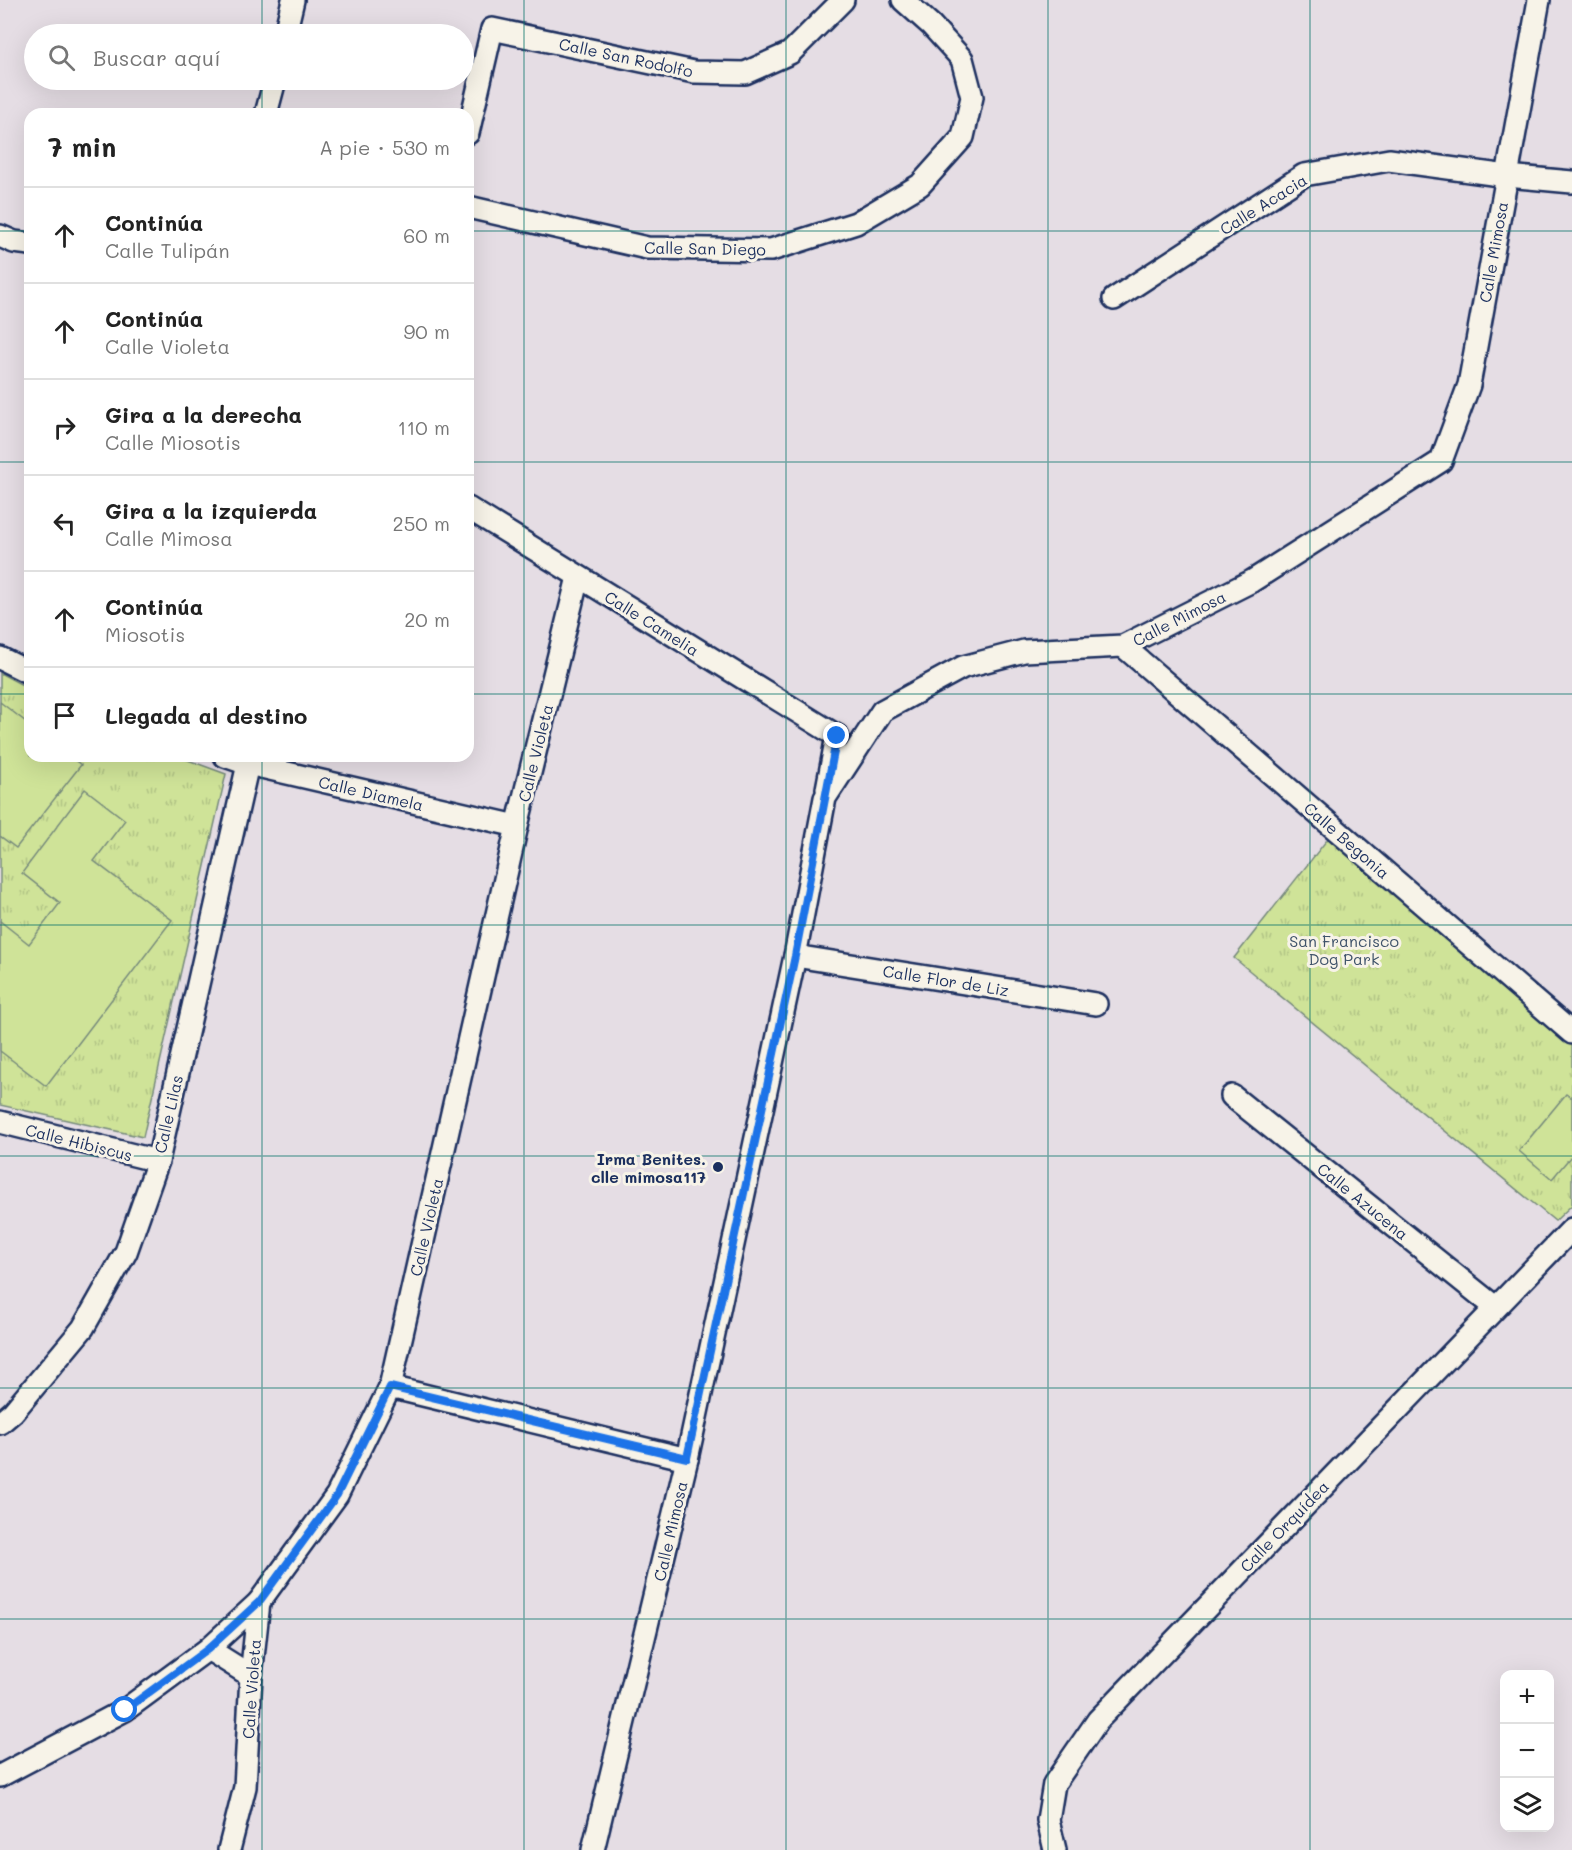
<!DOCTYPE html>
<html lang="es">
<head>
<meta charset="utf-8">
<style>
  :root { --surface:#fff; --page:#f2f2f2; --text:#222; --muted:#767676; --line:#e0e0e0 }
  body { margin:0; font-family:Mali,sans-serif; background:var(--page); color:var(--text) }
  .controls { position:absolute; right:18px; bottom:18px; display:grid; overflow:hidden; border-radius:12px; box-shadow:0 6px 24px #0002 }
  .controls button { width:54px; height:54px; display:grid; place-items:center; padding:0; border:0; border-bottom:2px solid var(--line); background:var(--surface); color:var(--text); font:30px sans-serif }
  .stop { position:absolute; width:18px; height:18px; margin:-14px; border:4px solid #1a73e8; border-radius:50%; background:#fff }
  .stop.end { background:#1a73e8; border-color:#fff; box-shadow:0 2px 6px #0008 }
  .list { margin:0; padding:0; list-style:none }
  h2 { display:flex; justify-content:space-between; align-items:center; height:78px; margin:0; padding:0 24px; font-size:26px }
  h2 small { font-size:20px; font-weight:400; color:var(--muted) }
  .list li { display:grid; grid-template-columns:39px 1fr auto; gap:18px; align-items:center; box-sizing:border-box; height:96px; padding:0 24px; border-top:2px solid var(--line) }
  .list b { display:block; font-size:22px; white-space:nowrap }
  .list p { margin:0; font-size:20px; white-space:nowrap; color:var(--muted) }
  .list em { font-size:20px; font-style:normal; color:var(--muted) }
  .icon { flex:none; width:33px; height:33px; fill:none; stroke:currentColor; stroke-width:2; stroke-linecap:round; stroke-linejoin:round }
  .map { position:relative; flex:none; width:1572px; height:1850px; overflow:hidden }
  .search { position:absolute; background:var(--surface); box-shadow:0 6px 24px #0002; left:24px; top:24px; width:450px; height:66px; display:flex; align-items:center; gap:15px; box-sizing:border-box; padding:0 21px; border-radius:33px; color:var(--muted); font-size:22px }
  .panel { position:absolute; background:var(--surface); box-shadow:0 6px 24px #0002; left:24px; top:108px; width:450px; height:654px; border-radius:18px }
  .map>svg:first-child { display:block }
</style>
</head>
<body>
<div class="map">
<svg width="1572" height="1850" viewBox="0 0 1572 1850">
  <defs>
    <pattern id="grass-tufts" width="24" height="20" patternUnits="userSpaceOnUse" patternTransform="scale(1.5)"><rect width="24" height="20" fill="#cfe398"/><path d="M3 7l-1-3M5 7V3M7 7l1-3M15 17l-1-3M17 17v-4M19 17l1-3" fill="none" stroke="#b1c385"/></pattern>
  </defs>
  <rect width="100%" height="100%" fill="#e5dde4"/>
  <filter id="ink" filterUnits="userSpaceOnUse"><feTurbulence type="fractalNoise" baseFrequency=".0167" numOctaves="2"/><feDisplacementMap in="SourceGraphic" scale="12" xChannelSelector="R" yChannelSelector="G"/><feConvolveMatrix kernelMatrix="1 2 1 2 8 2 1 2 1" color-interpolation-filters="sRGB"/></filter>
  <g filter="url(#ink)">
    <!-- grass -->
    <g fill="url(#grass-tufts)" stroke="#75897b" stroke-width="1.5">
      <path d="M0,673L30,689V756H177L226,774L143,1137L0,1105Z"/>
      <path d="M1330,836L1572,1041V1205L1555,1221L1234,958Z"/>
    </g>
    <!-- pitch -->
    <g fill="#cfe398" stroke="#75897b" stroke-width="1.5">
      <path d="M0,702L30,725V756H69L81,765L16,848L0,836Z"/>
      <path d="M85,789L125,820L94,861L172,920L46,1086L0,1051V921L29,944L60,903L22,873Z"/>
      <path d="M1566,1094L1572,1098V1155L1552,1179L1519,1151Z"/>
    </g>
    <g fill="none" stroke-linecap="round" stroke-linejoin="round">
      <!-- minor casing -->
      <g stroke="#1b2f5e" stroke-width="26">
        <g id="minor">
          <path d="M285,34L293,0"/>
          <path d="M266,114L275,80"/>
          <path d="M468,133L492,29L694,72L745,73L790,53L843,0"/>
          <path d="M468,207L647,248L771,250L856,223L920,185L963,137L972,97L962,59L931,25L903,0"/>
          <path d="M0,236L14,242L30,244"/>
          <path d="M1114,299L1304,175L1389,160L1507,176L1572,182"/>
          <path d="M468,508L837,736"/>
          <path d="M1123,646L1572,1033"/>
          <path d="M0,658L30,673"/>
          <path d="M225,756L248,764L517,826"/>
          <path d="M827,789L837,736"/>
          <path d="M795,956L1096,1004"/>
          <path d="M1232,1096L1495,1307"/>
          <path d="M0,1122L158,1161"/>
          <path d="M390,1387L687,1459"/>
          <path d="M0,1423L13,1412L83,1328L126,1252L158,1161L248,764"/>
          <path d="M208,1649L251,1676"/>
          <path d="M0,1776L125,1710L208,1649L259,1602"/>
          <path d="M229,1850L245,1787L251,1676L259,1602L337,1495L390,1387L517,826L578,577"/>
          <path d="M593,1850L687,1459L795,956L825,798L882,711L963,667L1024,651L1123,646L1252,581L1441,461L1469,385L1539,0"/>
          <path d="M1055,1850L1048,1820L1054,1784L1098,1720L1572,1229"/>
        </g>
      </g>
      <!-- minor -->
      <use href="#minor" stroke="#f7f3e8" stroke-width="21"/>
    </g>
  </g>
  <g fill="none" stroke-linecap="round" stroke-linejoin="round" filter="url(#ink)">
    <!-- route -->
    <path stroke="#1a73e8" stroke-width="8" d="M125,1710L208,1649L259,1602L337,1495L390,1387L687,1458L795,956L837,736"/>
  </g>
  <!-- grid -->
  <path fill="none" stroke="#0f766e" stroke-width="1.5" stroke-opacity="0.55" d="M262,0V34M524,0V1850M786,0V1850M1048,0V1850M1310,0V1850M262,80V114M0,231H30M468,231H1572M0,462H30M468,462H1572M0,694H30M468,694H1572M262,756V1850M0,925H1572M0,1156H1572M0,1388H1572M0,1619H1572"/>
  <!-- markers -->
  <circle fill="#1b2f5e" stroke="#f7f3e8" stroke-width="2" cx="718" cy="1167" r="6"/>
  <g text-anchor="middle" dominant-baseline="central" stroke-width="6" stroke-linejoin="round" paint-order="stroke">
    <!-- street labels -->
    <g font-size="16" fill="#1b2f5e" stroke="#f7f3e8">
      <text transform="translate(626 57) rotate(12)">Calle San Rodolfo</text>
      <text transform="translate(1263 204) rotate(-32)">Calle Acacia</text>
      <text transform="translate(705 248) rotate(1)">Calle San Diego</text>
      <text transform="translate(1493 252) rotate(-80)">Calle Mimosa</text>
      <text transform="translate(1179 618) rotate(-27)">Calle Mimosa</text>
      <text transform="translate(652 623) rotate(32)">Calle Camelia</text>
      <text transform="translate(535 753) rotate(-76)">Calle Violeta</text>
      <text transform="translate(371 793) rotate(13)">Calle Diamela</text>
      <text transform="translate(1347 840) rotate(41)">Calle Begonia</text>
      <text transform="translate(946 980) rotate(9)">Calle Flor de Liz</text>
      <text transform="translate(168 1114) rotate(-77)">Calle Lilas</text>
      <text transform="translate(79 1142) rotate(14)">Calle Hibiscus</text>
      <text transform="translate(1363 1201) rotate(39)">Calle Azucena</text>
      <text transform="translate(426 1227) rotate(-77)">Calle Violeta</text>
      <text transform="translate(1284 1526) rotate(-46)">Calle Orquídea</text>
      <text transform="translate(670 1531) rotate(-77)">Calle Mimosa</text>
      <text transform="translate(251 1689) rotate(-86)">Calle Violeta</text>
    </g>
    <!-- park labels -->
    <g font-size="16" fill="#3f536a" stroke="#f7f3e8">
      <text x="1344" y="940">San Francisco<tspan x="1344" dy="18">Dog Park</tspan></text>
    </g>
    <!-- poi labels -->
    <g font-size="16" font-weight="bold" fill="#1b2f5e" stroke="#f7f3e8" text-anchor="end">
      <text x="706" y="1158">Irma Benites.<tspan x="706" dy="18">clle mimosa117</tspan></text>
    </g>
  </g>
</svg>
<div class="controls">
<button>+</button>
<button>−</button>
<button><svg class="icon" aria-label="layers" viewBox="0 0 24 24"><path d="M12 4l9 5-9 5-9-5zM3 14l9 5 9-5"/></svg></button>
</div>
<div class="stop" style="left:125px;top:1710px"></div>
<div class="stop end" style="left:837px;top:736px"></div>
<div class="search"><svg class="icon" aria-label="search" viewBox="0 0 24 24"><circle cx="10" cy="10" r="6"/><path d="M15 15l6 6"/></svg>Buscar aquí</div>
<section class="panel">
<h2>7 min<small>A pie · 530 m</small></h2>
<ul class="list">
<li><svg class="icon" aria-label="ahead" viewBox="0 0 24 24"><path d="M12 20V5M6 11l6-6 6 6"/></svg><div><b>Continúa</b><p>Calle Tulipán</p></div><em>60 m</em></li>
<li><svg class="icon" aria-label="ahead" viewBox="0 0 24 24"><path d="M12 20V5M6 11l6-6 6 6"/></svg><div><b>Continúa</b><p>Calle Violeta</p></div><em>90 m</em></li>
<li><svg class="icon" aria-label="right" viewBox="0 0 24 24"><path d="M7 20v-9h11M14 6l5 5-5 5"/></svg><div><b>Gira a la derecha</b><p>Calle Miosotis</p></div><em>110 m</em></li>
<li><svg class="icon" aria-label="left" viewBox="0 0 24 24"><path d="M17 20v-9H6M10 6l-5 5 5 5"/></svg><div><b>Gira a la izquierda</b><p>Calle Mimosa</p></div><em>250 m</em></li>
<li><svg class="icon" aria-label="ahead" viewBox="0 0 24 24"><path d="M12 20V5M6 11l6-6 6 6"/></svg><div><b>Continúa</b><p>Miosotis</p></div><em>20 m</em></li>
<li><svg class="icon" aria-label="arrive" viewBox="0 0 24 24"><path d="M6 21V4h12l-3 4 3 4H6"/></svg><div><b>Llegada al destino</b></div></li>
</ul>
</section>
</div>
</body>
</html>
